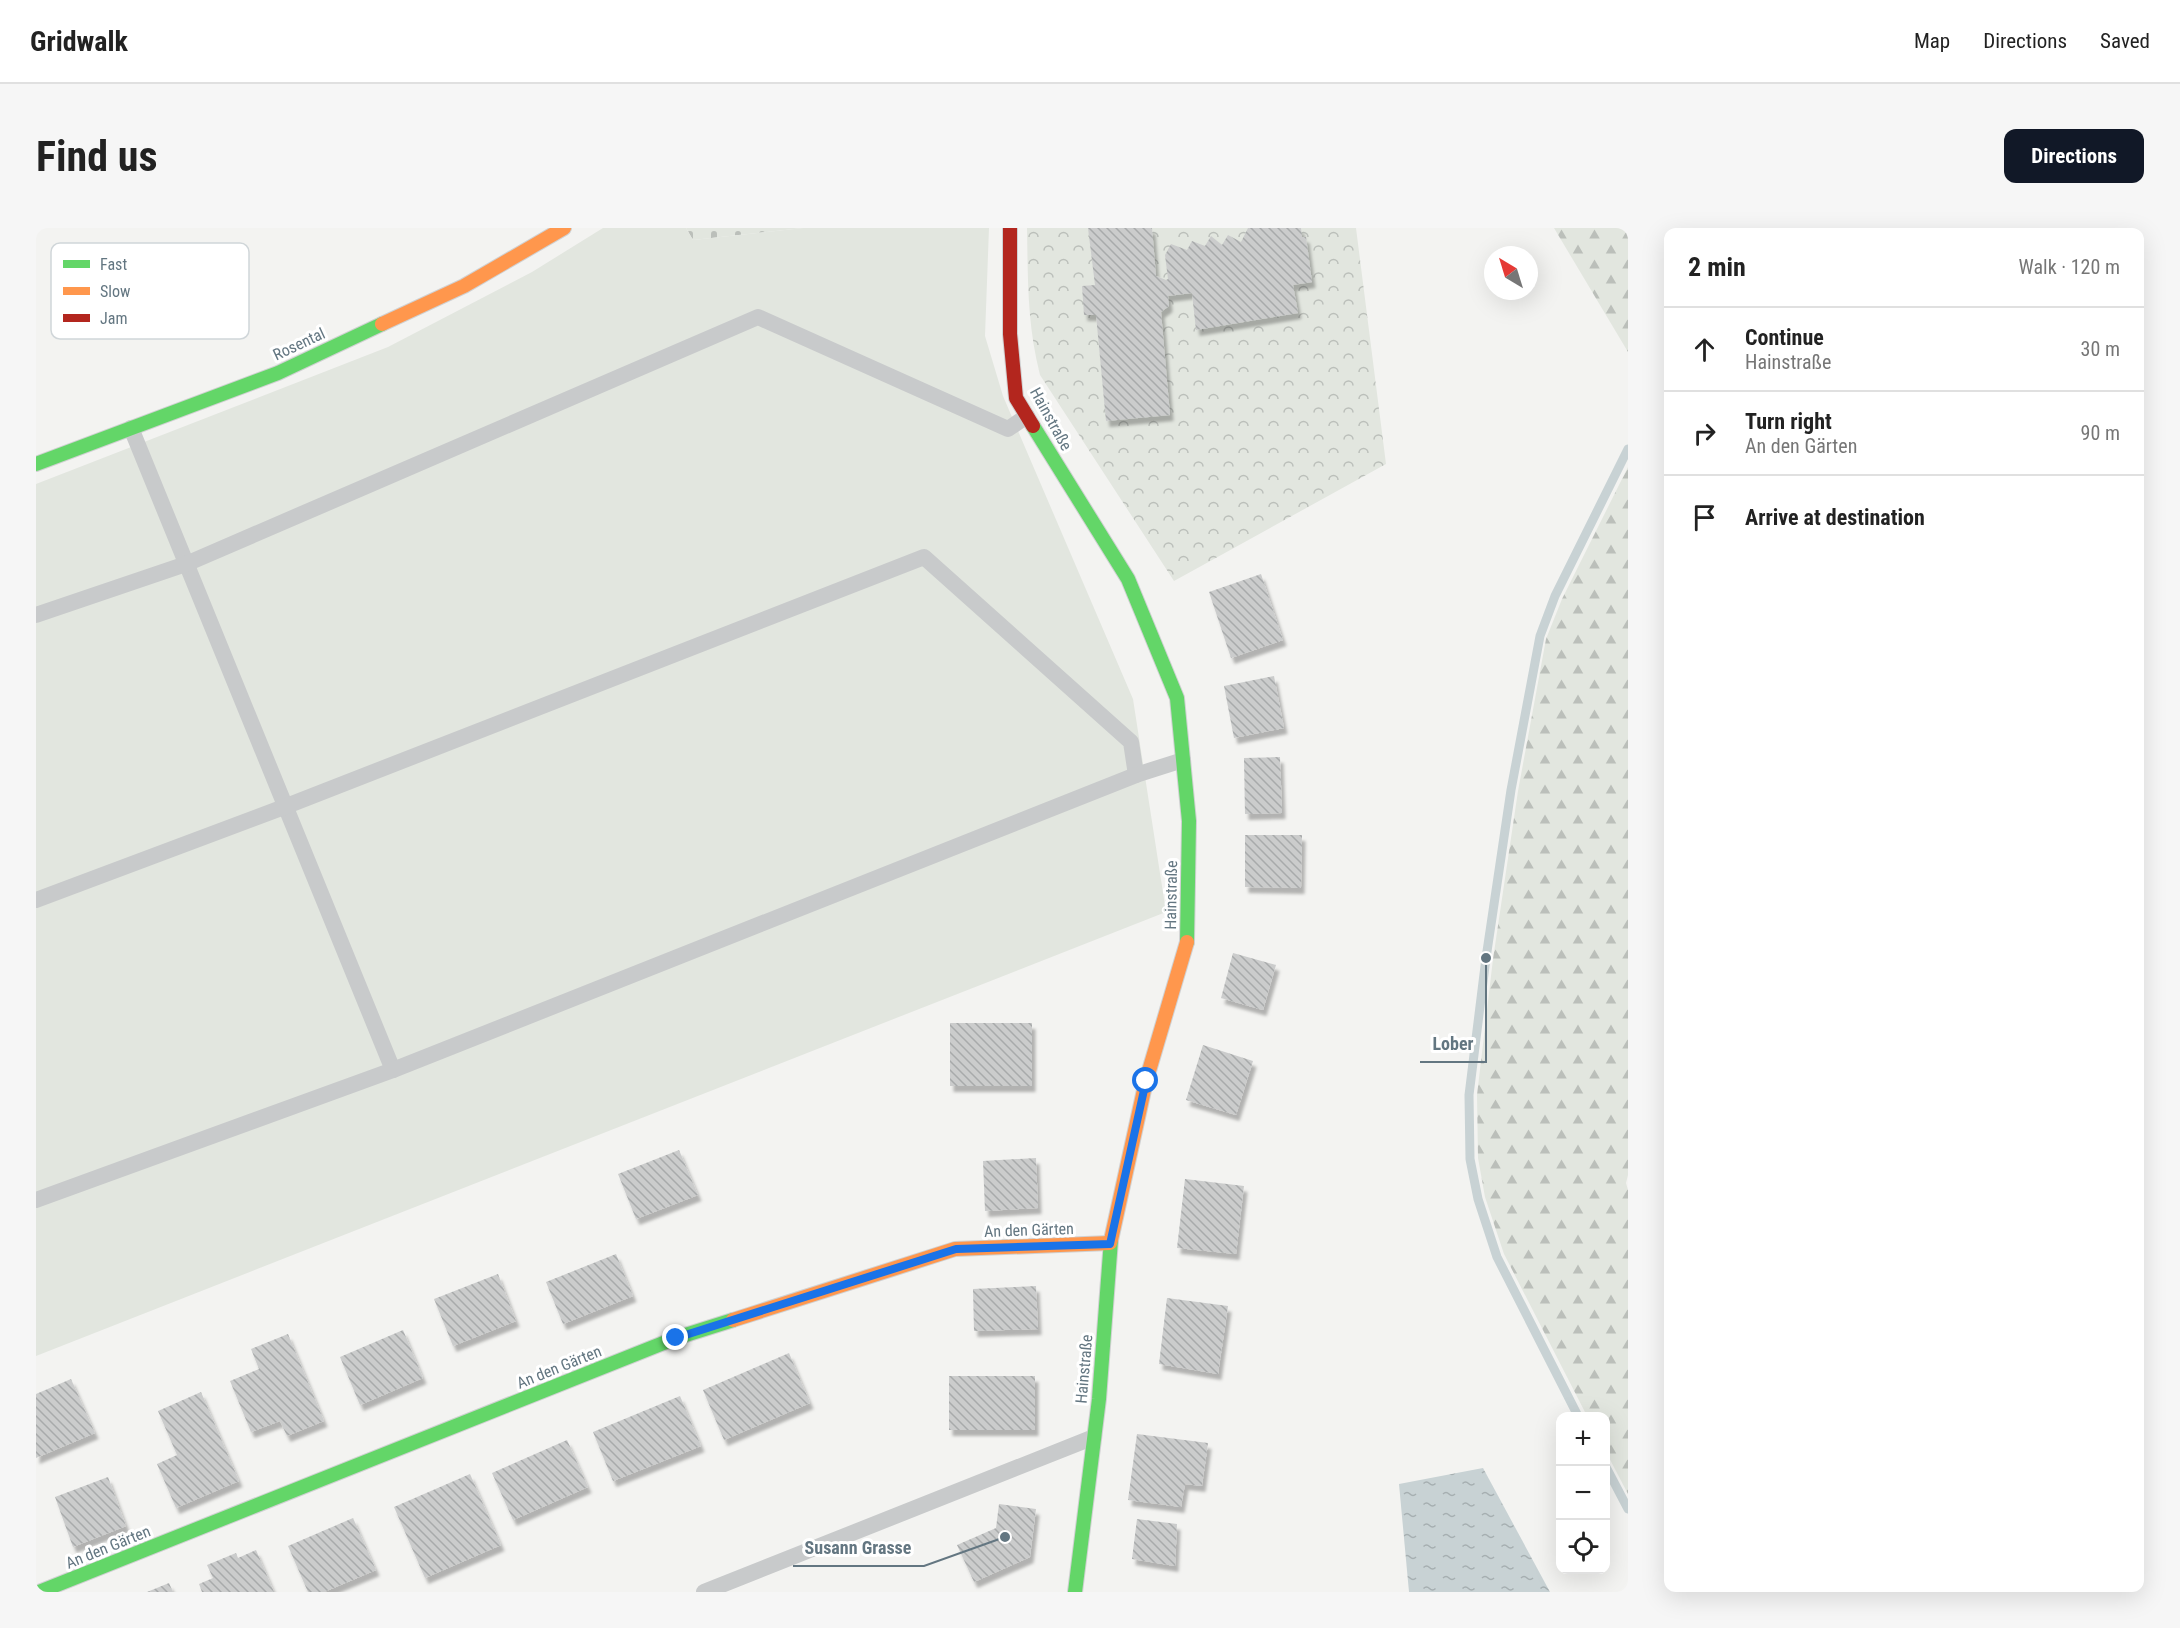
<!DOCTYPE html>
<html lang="en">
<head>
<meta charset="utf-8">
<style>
  :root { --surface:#fff; --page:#f6f6f6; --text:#222; --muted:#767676; --line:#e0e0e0; --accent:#111827 }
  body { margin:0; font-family:"Roboto Condensed",sans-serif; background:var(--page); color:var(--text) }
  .controls { position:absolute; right:18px; bottom:18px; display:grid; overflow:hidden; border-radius:12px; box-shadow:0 6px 24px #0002 }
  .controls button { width:54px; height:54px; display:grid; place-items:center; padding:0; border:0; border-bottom:2px solid var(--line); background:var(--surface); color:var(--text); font:30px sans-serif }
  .compass { position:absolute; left:1448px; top:18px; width:54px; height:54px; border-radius:50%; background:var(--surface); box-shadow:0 6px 24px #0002; rotate:322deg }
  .stop { position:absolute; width:18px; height:18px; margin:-14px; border:4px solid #1a73e8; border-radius:50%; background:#fff }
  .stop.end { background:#1a73e8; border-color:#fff; box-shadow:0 2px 6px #0008 }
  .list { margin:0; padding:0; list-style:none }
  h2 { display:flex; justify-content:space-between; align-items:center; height:78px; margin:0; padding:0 24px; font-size:26px }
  h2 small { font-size:20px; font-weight:400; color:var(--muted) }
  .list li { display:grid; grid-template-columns:39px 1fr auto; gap:18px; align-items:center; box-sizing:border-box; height:84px; padding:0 24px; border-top:2px solid var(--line) }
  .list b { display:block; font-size:22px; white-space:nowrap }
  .list p { margin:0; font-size:20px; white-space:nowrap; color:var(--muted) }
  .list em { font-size:20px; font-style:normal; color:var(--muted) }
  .icon { flex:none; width:33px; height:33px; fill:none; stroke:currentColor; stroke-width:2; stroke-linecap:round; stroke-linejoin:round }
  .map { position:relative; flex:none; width:1592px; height:1364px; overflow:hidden; border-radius:12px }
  header { display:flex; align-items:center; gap:36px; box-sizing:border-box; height:84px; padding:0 30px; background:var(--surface); border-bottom:2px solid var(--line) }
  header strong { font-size:28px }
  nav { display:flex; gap:33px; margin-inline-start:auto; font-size:21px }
  .intro { display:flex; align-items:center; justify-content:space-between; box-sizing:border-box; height:144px; padding:0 36px }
  h1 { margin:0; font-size:42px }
  .button { padding:15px 27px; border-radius:12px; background:var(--accent); color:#fff; font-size:21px; font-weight:700 }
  main { display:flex; gap:36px; padding:0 36px }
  aside { flex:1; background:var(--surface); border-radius:12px; box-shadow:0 6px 24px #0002 }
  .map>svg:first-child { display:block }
</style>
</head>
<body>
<header>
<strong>Gridwalk</strong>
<nav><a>Map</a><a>Directions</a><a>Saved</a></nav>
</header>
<div class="intro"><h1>Find us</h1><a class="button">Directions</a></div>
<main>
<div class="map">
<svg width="1592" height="1364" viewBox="0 0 1592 1364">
  <defs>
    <pattern id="forest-firs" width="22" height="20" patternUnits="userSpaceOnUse" patternTransform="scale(1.5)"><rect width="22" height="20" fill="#e2e6df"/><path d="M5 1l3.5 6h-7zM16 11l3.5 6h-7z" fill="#bbbfba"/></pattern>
    <pattern id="cemetery-stones" width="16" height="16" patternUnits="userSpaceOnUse" patternTransform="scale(1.5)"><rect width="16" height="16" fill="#e2e6df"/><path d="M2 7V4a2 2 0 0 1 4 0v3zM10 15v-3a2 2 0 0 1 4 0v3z" fill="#bbbfba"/></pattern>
    <pattern id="park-crowns" width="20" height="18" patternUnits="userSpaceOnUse" patternTransform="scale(1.5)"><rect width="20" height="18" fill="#e2e6df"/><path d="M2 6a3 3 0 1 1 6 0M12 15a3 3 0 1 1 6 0" fill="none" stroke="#bbbfba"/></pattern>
    <pattern id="water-ripples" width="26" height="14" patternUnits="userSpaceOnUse" patternTransform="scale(1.5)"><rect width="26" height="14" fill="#c8d2d4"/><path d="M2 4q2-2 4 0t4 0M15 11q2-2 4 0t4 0" fill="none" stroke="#a6afb1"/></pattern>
    <pattern id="building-back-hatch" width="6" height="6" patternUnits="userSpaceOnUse" patternTransform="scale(1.5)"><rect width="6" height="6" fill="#cbcccc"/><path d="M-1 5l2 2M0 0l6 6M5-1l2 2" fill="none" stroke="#a8aaab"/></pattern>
    <filter id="shadow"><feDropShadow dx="3.5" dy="6" stdDeviation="1.5" flood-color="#0004"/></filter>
  </defs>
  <rect width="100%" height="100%" fill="#f3f3f1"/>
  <!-- forest -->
  <g fill="url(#forest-firs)">
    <path d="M1518,0H1592V124Z"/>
    <path d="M1592,239V947L1590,955L1592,962V1266L1570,1224V1188H1551L1468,1026L1449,969L1442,930L1441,867L1457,731L1482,563L1510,411L1526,371Z"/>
  </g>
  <!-- cemetery -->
  <path fill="url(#cemetery-stones)" d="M650,0H767L657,12Z"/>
  <!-- park -->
  <path fill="url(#park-crowns)" d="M991,0H1320L1350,236L1138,353L1004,147C991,95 992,53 991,0Z"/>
  <!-- garden -->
  <path fill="#e2e6df" d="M567,0H650L657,12L767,0H953L949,108L967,168L1097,471L1130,684L0,1128V256L352,119L496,44Z"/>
  <!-- water -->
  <path fill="url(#water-ripples)" d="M1447,1240L1514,1364H1373L1363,1256Z"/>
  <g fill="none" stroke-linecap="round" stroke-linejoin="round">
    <!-- stream -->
    <g stroke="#c8d2d4" stroke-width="9">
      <path d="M1542,1188L1461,1029L1442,971L1434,931L1433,867L1450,730L1475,562L1504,408L1519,368L1592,221"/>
      <path d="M1570,1239L1592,1281"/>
    </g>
  </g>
  <!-- building -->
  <g fill="url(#building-back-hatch)" filter="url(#shadow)">
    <path d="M1052,0H1116L1120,48L1130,52L1132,51L1129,27L1135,16L1151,22L1156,13L1169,18L1175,8L1186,17L1192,7L1205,14L1212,0H1265L1266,9H1270L1276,54L1257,57L1262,85L1160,102L1156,65L1132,68L1133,78L1125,84L1134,187L1070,193L1060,87H1048L1046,58L1059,57Z"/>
    <path d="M1225,346L1247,412L1195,430L1173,364Z"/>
    <path d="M1238,448L1248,500L1198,510L1188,458Z"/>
    <path d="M1244,529L1246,585L1209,586L1208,530Z"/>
    <path d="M1209,607H1266L1265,660L1209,659Z"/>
    <path d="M1197,725L1240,737L1227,782L1185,770Z"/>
    <rect x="914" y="795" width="82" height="63"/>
    <path d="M1167,817L1217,833L1200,887L1150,872Z"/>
    <path d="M643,922L662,967L600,991L582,946Z"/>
    <path d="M1000,930L1002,980L949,983L947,933Z"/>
    <path d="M1149,951L1208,958L1200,1026L1141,1020Z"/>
    <path d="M580,1026L597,1068L527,1096L510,1054Z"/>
    <path d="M462,1046L480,1093L417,1118L398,1071Z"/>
    <path d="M1000,1058L1002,1101L938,1103L937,1061Z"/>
    <path d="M1131,1070L1192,1078L1182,1146L1123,1136Z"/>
    <path d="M367,1102L387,1150L324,1177L304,1129Z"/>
    <path d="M252,1106L288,1193L251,1208L244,1193L215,1204L194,1153L223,1141L215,1121Z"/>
    <path d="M753,1125L774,1175L688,1212L667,1162Z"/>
    <rect x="913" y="1148" width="86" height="54"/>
    <path d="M35,1151L59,1205L0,1230V1166Z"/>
    <path d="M165,1164L203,1253L140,1280L121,1236L141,1227L122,1183Z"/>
    <path d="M644,1168L665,1218L577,1253L557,1204Z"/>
    <path d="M1101,1206L1172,1215L1166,1258L1149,1256L1145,1279L1092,1272Z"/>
    <path d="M531,1212L552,1259L477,1292L456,1245Z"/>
    <path d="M434,1246L465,1317L389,1350L358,1279Z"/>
    <path d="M72,1249L90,1298L37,1319L19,1269Z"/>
    <path d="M963,1276L1000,1281L994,1329L938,1354L921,1317L960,1300Z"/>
    <path d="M317,1290L340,1342L288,1364H272L252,1318Z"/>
    <path d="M1101,1291L1141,1296L1139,1338L1096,1331Z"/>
    <path d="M220,1322L238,1364H166L163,1356L177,1350L171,1337L200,1325L202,1330Z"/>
    <path d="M133,1355L137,1364H111Z"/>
  </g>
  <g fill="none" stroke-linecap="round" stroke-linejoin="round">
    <!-- fast casing -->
    <g stroke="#d0d1d2" stroke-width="16">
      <g id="fast">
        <path d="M997,198L1092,351L1141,470L1153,593L1151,714"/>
        <path d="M0,236L242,145L346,96"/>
        <path d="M3,1364L640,1110L697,1092"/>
        <path d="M1039,1364L1063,1171L1075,1012"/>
      </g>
    </g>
    <!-- slow casing -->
    <g stroke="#d0d1d2" stroke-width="16">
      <g id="slow">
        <path d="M346,96L428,58L528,0"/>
        <path d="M1075,1012L1110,853L1151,714"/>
        <path d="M697,1092L919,1021L1074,1015"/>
      </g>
    </g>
    <!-- jam casing -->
    <g stroke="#d0d1d2" stroke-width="16">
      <path id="jam" d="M974,0V106L980,170L997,198"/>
    </g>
    <!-- lane -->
    <g stroke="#c8cacb" stroke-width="16">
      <path d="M95,200L357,842"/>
      <path d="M0,387L150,336L722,89L972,201L991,188"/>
      <path d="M0,672L248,579L888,329L1095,514L1100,547"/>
      <path d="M0,972L357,842L1100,547L1147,532"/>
      <path d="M668,1364L1058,1209"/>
    </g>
    <!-- fast -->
    <use href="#fast" stroke="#63d668" stroke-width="14"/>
    <!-- slow -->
    <use href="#slow" stroke="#ff974d" stroke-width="14"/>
    <!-- jam -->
    <use href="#jam" stroke="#b3261e" stroke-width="14"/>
  </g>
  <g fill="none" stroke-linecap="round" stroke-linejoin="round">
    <!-- route -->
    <path stroke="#1a73e8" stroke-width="8" d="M640,1110L920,1021L1074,1016L1110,853"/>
  </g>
  <g text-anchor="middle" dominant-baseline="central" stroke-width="6" stroke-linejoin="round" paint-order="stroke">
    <!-- street labels -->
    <g font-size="16" fill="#637681" stroke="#fff">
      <text transform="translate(263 116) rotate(-25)">Rosental</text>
      <text transform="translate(1015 191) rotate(61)">Hainstraße</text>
      <text transform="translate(1135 667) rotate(-89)">Hainstraße</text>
      <text transform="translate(993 1002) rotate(-2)">An den Gärten</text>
      <text transform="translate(523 1139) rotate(-22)">An den Gärten</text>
      <text transform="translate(1048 1141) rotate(-85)">Hainstraße</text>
      <text transform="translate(72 1319) rotate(-22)">An den Gärten</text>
    </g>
  </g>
  <!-- legend -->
  <rect x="15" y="15" width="198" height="96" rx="9" fill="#fff" stroke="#d0d6d9" stroke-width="1.5"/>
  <rect x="27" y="32" width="27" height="8" fill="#63d668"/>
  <rect x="27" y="59" width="27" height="8" fill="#ff974d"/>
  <rect x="27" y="86" width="27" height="8" fill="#b3261e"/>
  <g font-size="16" fill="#637681">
    <text x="64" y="42">Fast</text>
    <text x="64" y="69">Slow</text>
    <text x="64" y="96">Jam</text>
  </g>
  <!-- callouts -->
  <path fill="none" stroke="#637681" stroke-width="2" d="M1450 730L1450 834H1384M969 1309L888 1338H757"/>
  <g fill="#637681" stroke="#fff" stroke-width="2">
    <circle cx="1450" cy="730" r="6"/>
    <circle cx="969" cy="1309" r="6"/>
  </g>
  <g font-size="18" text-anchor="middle" font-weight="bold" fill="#637681" stroke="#fff" stroke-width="6" stroke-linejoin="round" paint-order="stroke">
    <text x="1417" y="822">Lober</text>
    <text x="822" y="1326">Susann Grasse</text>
  </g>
</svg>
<div class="controls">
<button>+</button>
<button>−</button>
<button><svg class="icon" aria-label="locate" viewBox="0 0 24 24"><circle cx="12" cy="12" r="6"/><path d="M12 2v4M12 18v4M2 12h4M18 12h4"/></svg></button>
</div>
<svg class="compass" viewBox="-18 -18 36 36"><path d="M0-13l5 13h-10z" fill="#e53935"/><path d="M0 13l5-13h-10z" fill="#767676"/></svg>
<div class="stop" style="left:1110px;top:853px"></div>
<div class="stop end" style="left:640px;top:1110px"></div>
</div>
<aside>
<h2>2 min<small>Walk · 120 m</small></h2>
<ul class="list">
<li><svg class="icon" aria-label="ahead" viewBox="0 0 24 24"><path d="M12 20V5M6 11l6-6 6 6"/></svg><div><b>Continue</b><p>Hainstraße</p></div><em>30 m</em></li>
<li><svg class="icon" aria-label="right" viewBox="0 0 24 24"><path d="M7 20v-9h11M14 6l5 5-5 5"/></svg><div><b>Turn right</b><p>An den Gärten</p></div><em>90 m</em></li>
<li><svg class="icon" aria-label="arrive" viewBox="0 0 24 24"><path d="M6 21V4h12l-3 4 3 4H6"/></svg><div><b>Arrive at destination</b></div></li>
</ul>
</aside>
</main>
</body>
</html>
